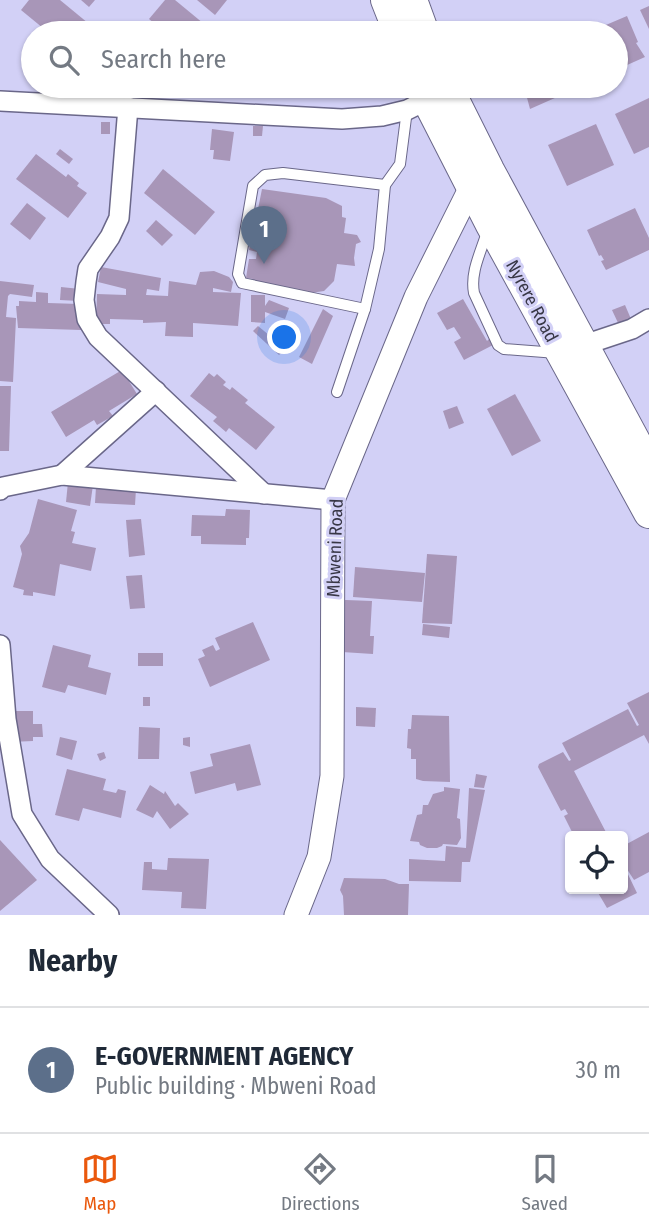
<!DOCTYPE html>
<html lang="en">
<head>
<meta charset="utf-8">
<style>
  :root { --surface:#fff; --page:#f2f2f3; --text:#1f2937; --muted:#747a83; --line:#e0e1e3; --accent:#ea580c }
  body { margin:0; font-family:"Fira Sans Condensed",sans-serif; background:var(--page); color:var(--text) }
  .controls { position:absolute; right:21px; bottom:21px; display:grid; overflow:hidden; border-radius:7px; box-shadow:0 2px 5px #0004 }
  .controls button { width:63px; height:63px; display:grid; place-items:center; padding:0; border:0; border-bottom:2px solid var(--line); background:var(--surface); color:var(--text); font:35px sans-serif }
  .you { position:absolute; left:285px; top:338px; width:24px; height:24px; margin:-18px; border:5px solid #fff; border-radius:50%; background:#1a73e8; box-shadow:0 0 0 10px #1a73e833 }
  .badge { display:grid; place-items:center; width:46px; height:46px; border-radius:50%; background:var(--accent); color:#fff; font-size:23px; font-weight:700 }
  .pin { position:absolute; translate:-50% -58px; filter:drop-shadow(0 2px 4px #0008) }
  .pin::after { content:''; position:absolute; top:37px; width:24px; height:21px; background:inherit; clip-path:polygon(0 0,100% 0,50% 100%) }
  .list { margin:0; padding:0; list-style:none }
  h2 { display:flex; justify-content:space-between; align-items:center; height:91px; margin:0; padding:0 28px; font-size:30px }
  h2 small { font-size:23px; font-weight:400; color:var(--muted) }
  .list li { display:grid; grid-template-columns:46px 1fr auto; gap:21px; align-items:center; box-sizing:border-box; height:126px; padding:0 28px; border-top:2px solid var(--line) }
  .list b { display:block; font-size:26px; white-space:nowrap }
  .list p { margin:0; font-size:23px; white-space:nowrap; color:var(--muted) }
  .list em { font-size:23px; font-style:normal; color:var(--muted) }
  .icon { flex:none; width:38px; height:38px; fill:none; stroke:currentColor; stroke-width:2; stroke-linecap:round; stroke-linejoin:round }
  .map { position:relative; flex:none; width:649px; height:915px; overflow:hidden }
  .search { position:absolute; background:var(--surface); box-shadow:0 2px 5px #0004; left:21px; right:21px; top:21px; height:77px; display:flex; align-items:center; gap:18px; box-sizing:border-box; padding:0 24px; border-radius:38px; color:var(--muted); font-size:26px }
  .sheet { height:217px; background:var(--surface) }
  nav { display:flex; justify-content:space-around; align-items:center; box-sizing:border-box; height:98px; border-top:2px solid var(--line); background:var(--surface); font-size:19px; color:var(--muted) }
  nav a { display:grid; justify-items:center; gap:4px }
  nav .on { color:var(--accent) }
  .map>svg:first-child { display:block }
</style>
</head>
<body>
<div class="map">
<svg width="649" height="915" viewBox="0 0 649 915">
  <rect width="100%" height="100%" fill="#d2d0f6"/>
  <!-- building -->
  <g fill="#a896b8">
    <path d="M29,0H60L94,28L89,33H49L21,10Z"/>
    <path d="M81,0H95L89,7Z"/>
    <path d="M165,0H175L215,33H166L149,19Z"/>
    <path d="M197,0H227L215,15Z"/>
    <path d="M649,6V29L640,10Z"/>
    <path d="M627,16L638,42L636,43L645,57L616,70V33H587Z"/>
    <path d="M371,86H389L374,95Z"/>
    <path d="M520,86H582L530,109L526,94L524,95Z"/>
    <path d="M649,98V147L634,154L615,114Z"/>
    <rect x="101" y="122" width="9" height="12"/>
    <path d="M596,124L614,165L567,186L548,145Z"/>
    <path d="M253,126H263L262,136H253Z"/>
    <path d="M212,129L234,132L230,161L213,159L214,150H210Z"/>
    <path d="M60,149L73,159L69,164L56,154Z"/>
    <path d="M36,154L66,177L68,174L79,183L77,186L87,193L68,218L16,179Z"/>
    <path d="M163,169L215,212L195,235L144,193Z"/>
    <path d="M262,189L326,198L342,206V217L346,218L344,233L357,235L361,242L356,244L354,258L355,266L337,264L334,281L324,291L311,293L253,282V279L246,278L249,259H256L257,252L249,250L255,218H263L264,209H258Z"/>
    <path d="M27,203L46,218L30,240L10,224Z"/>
    <path d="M635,208L649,238V250L606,270L601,261L604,260L601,255L599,256L587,230Z"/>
    <path d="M156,220L173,235L162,246L146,231Z"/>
    <path d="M101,267L161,278L159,291L147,289L146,295L168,296L169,281L196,285L200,272L214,271L229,277L233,282L231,292L213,288V292L241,293L238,326L193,323V337L165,336L166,322L143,323V320L110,319V324H96L97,294L126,295V289L98,282Z"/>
    <path d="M0,281L34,285L32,297L10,294L8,296L6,317L16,318L13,382L0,381Z"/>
    <path d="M61,287L80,289L79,301L60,300Z"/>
    <path d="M36,292L48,293V303L79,304L81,330L18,328L16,306H19V301L36,302Z"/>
    <path d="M251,295H265V306L269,300L289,308L285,319L265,312V323L251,322Z"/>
    <path d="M463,299L487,341L489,339L493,345L464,360L454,342L461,338L454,327L447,330L437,313Z"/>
    <path d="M625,305L631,319L619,325L612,310Z"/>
    <path d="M323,309L333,316L312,364L299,357Z"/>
    <path d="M258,326L286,349L279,355L253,331Z"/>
    <path d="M122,370L137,394L109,411L113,416L97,425L94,420L66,437L51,412Z"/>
    <path d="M209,373L214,377L217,374L226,382L223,385L230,390L232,387L248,400L245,403L275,427L256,450L229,428L226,432L219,426L213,421L217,417L190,396Z"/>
    <path d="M0,386H11L9,451H0Z"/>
    <path d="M515,394L541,441L512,456L487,409Z"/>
    <path d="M457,406L464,423L449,429L443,411Z"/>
    <path d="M68,482L93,485L90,506L66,502Z"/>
    <path d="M96,487L136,489L135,505L95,503Z"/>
    <path d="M38,499L77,510L71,531L75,532L72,543L96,548L91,571L60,564L55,596L33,592V596L23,595L24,590L13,587L22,554L20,546L29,533Z"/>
    <path d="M226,509L250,510L249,538H246V545L201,544V536H191L192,515L225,516Z"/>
    <path d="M141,519L145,555L129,557L126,520Z"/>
    <path d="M427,554L457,556L452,624L422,623Z"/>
    <path d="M355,567L425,573L422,602L353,597Z"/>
    <path d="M142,575L145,608L130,609L126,576Z"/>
    <path d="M346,600L372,601L370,636H374L373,654L342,652L344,627L333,625L335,601Z"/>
    <path d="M253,622L270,660L210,687L198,659L205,656L202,650L213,645L216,651L220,649L215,638Z"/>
    <path d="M423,624L450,627L449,638L422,635Z"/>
    <path d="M53,645L91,655L88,667L111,673L106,695L68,685L65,693L42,687Z"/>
    <rect x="138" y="653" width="25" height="13"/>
    <path d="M649,692V744L644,735L574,771L608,836H574L564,816L568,814L565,809L561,811L538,767L539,764L563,752L569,761L571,760L562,743L628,709L637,726L639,725L627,703Z"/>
    <rect x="143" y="697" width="7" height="9"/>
    <path d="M356,707L376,708L375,727L356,726Z"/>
    <path d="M10,711H33V724H42L43,737H33V741L11,742Z"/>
    <path d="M412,715L449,716L450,782L423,781L416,779V759H411V749L407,748L408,729H411Z"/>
    <path d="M139,727L160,728L159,759H138Z"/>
    <path d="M60,737L77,741L72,760L56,755Z"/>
    <path d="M190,737V747L183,745V738Z"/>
    <path d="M250,744L261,785L237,791L235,783L195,794L190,772L213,766L210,754Z"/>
    <path d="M104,752L106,758L100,761L97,754Z"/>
    <path d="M67,769L106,779L103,790L116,793L118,789L126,791L121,818L83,808L79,821L55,815Z"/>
    <path d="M476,774L487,776L484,788L474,787Z"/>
    <path d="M150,785L164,794L165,791L175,806L178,803L189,814L170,829L157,811L153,818L136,810Z"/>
    <path d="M444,787L460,789L457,818L460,819L461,838L457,845L443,844L442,846L437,848H427L420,845L419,842L410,841L417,815L422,814L423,805H428L433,794L444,791Z"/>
    <path d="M469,788L485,790L470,862H462L461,882L409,881V859L445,861L446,846L466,848Z"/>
    <path d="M649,832V872L634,880L623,863V846Z"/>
    <path d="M0,840L37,880L0,911Z"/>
    <path d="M168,858L209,859L206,909L181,908L182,892L142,890L144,862H152V869L167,870Z"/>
    <path d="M623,864L637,893L607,908L597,891L603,889H623Z"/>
    <path d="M344,878L385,879L399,884H409L408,915H344L343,896L340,890Z"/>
  </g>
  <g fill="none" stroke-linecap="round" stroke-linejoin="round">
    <!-- service casing -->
    <g stroke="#6a6789" stroke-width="12">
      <g id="service">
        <path d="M487,232C481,252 470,272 474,293L498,345L504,349L557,353"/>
        <path d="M365,309L242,283L238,274L253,186L265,175L283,173L385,185L400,164L407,110"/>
        <path d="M337,392L365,309L379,249L385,185"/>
      </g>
    </g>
    <!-- minor casing -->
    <g stroke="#6a6789" stroke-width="22">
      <g id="minor">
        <path d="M0,101L342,119L382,116L407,110L435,96"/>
        <path d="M128,107L119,218L110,237L88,269L86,282L84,300L87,319L98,337L264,494"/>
        <path d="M575,348L632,329L649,319"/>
        <path d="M62,475L156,391"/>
        <path d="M0,490L3,487L62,475L333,500"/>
        <path d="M0,645L6,719L22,814L50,859L109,915"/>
      </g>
    </g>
    <!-- tertiary casing -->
    <g stroke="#6a6789" stroke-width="25">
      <path id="tertiary" d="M296,915L319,857L332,776L333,500L416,297L471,187L479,179"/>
    </g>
    <!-- primary casing -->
    <g stroke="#6a6789" stroke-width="32">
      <g id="primary">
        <path d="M386,0L399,33"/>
        <path d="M412,0L424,33"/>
        <path d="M420,86L490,223L649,513"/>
        <path d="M447,86L489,170L649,467"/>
      </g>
    </g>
    <!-- service -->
    <use href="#service" stroke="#fff" stroke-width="10"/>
    <!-- minor -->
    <use href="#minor" stroke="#fff" stroke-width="19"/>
    <!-- tertiary -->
    <use href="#tertiary" stroke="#fff" stroke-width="23"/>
    <!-- primary -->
    <use href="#primary" stroke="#fff" stroke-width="30"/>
  </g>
  <g text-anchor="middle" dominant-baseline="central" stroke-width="6" stroke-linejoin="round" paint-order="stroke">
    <!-- street labels -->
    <g font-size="18" fill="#383746" stroke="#d2d0f6">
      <text transform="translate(532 301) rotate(62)">Nyrere Road</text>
      <text transform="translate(335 548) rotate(-88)">Mbweni Road</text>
    </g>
  </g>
</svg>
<div class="controls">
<button><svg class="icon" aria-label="locate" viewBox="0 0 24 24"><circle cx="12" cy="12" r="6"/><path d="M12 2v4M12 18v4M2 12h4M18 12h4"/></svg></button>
</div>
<div class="you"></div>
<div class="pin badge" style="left:264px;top:264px;background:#5c6f8a">1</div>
<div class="search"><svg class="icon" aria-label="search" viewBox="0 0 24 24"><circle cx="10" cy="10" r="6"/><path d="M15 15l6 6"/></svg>Search here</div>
</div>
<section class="sheet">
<h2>Nearby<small></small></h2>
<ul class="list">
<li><span class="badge" style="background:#5c6f8a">1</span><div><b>E-GOVERNMENT AGENCY</b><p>Public building · Mbweni Road</p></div><em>30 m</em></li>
</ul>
</section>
<nav>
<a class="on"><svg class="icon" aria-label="map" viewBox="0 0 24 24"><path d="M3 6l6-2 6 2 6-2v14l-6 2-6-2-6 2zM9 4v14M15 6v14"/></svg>Map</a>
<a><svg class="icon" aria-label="directions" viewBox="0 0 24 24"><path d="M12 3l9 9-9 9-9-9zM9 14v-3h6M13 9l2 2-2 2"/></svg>Directions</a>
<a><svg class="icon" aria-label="saved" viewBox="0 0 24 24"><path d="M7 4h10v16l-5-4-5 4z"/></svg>Saved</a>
</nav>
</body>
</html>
